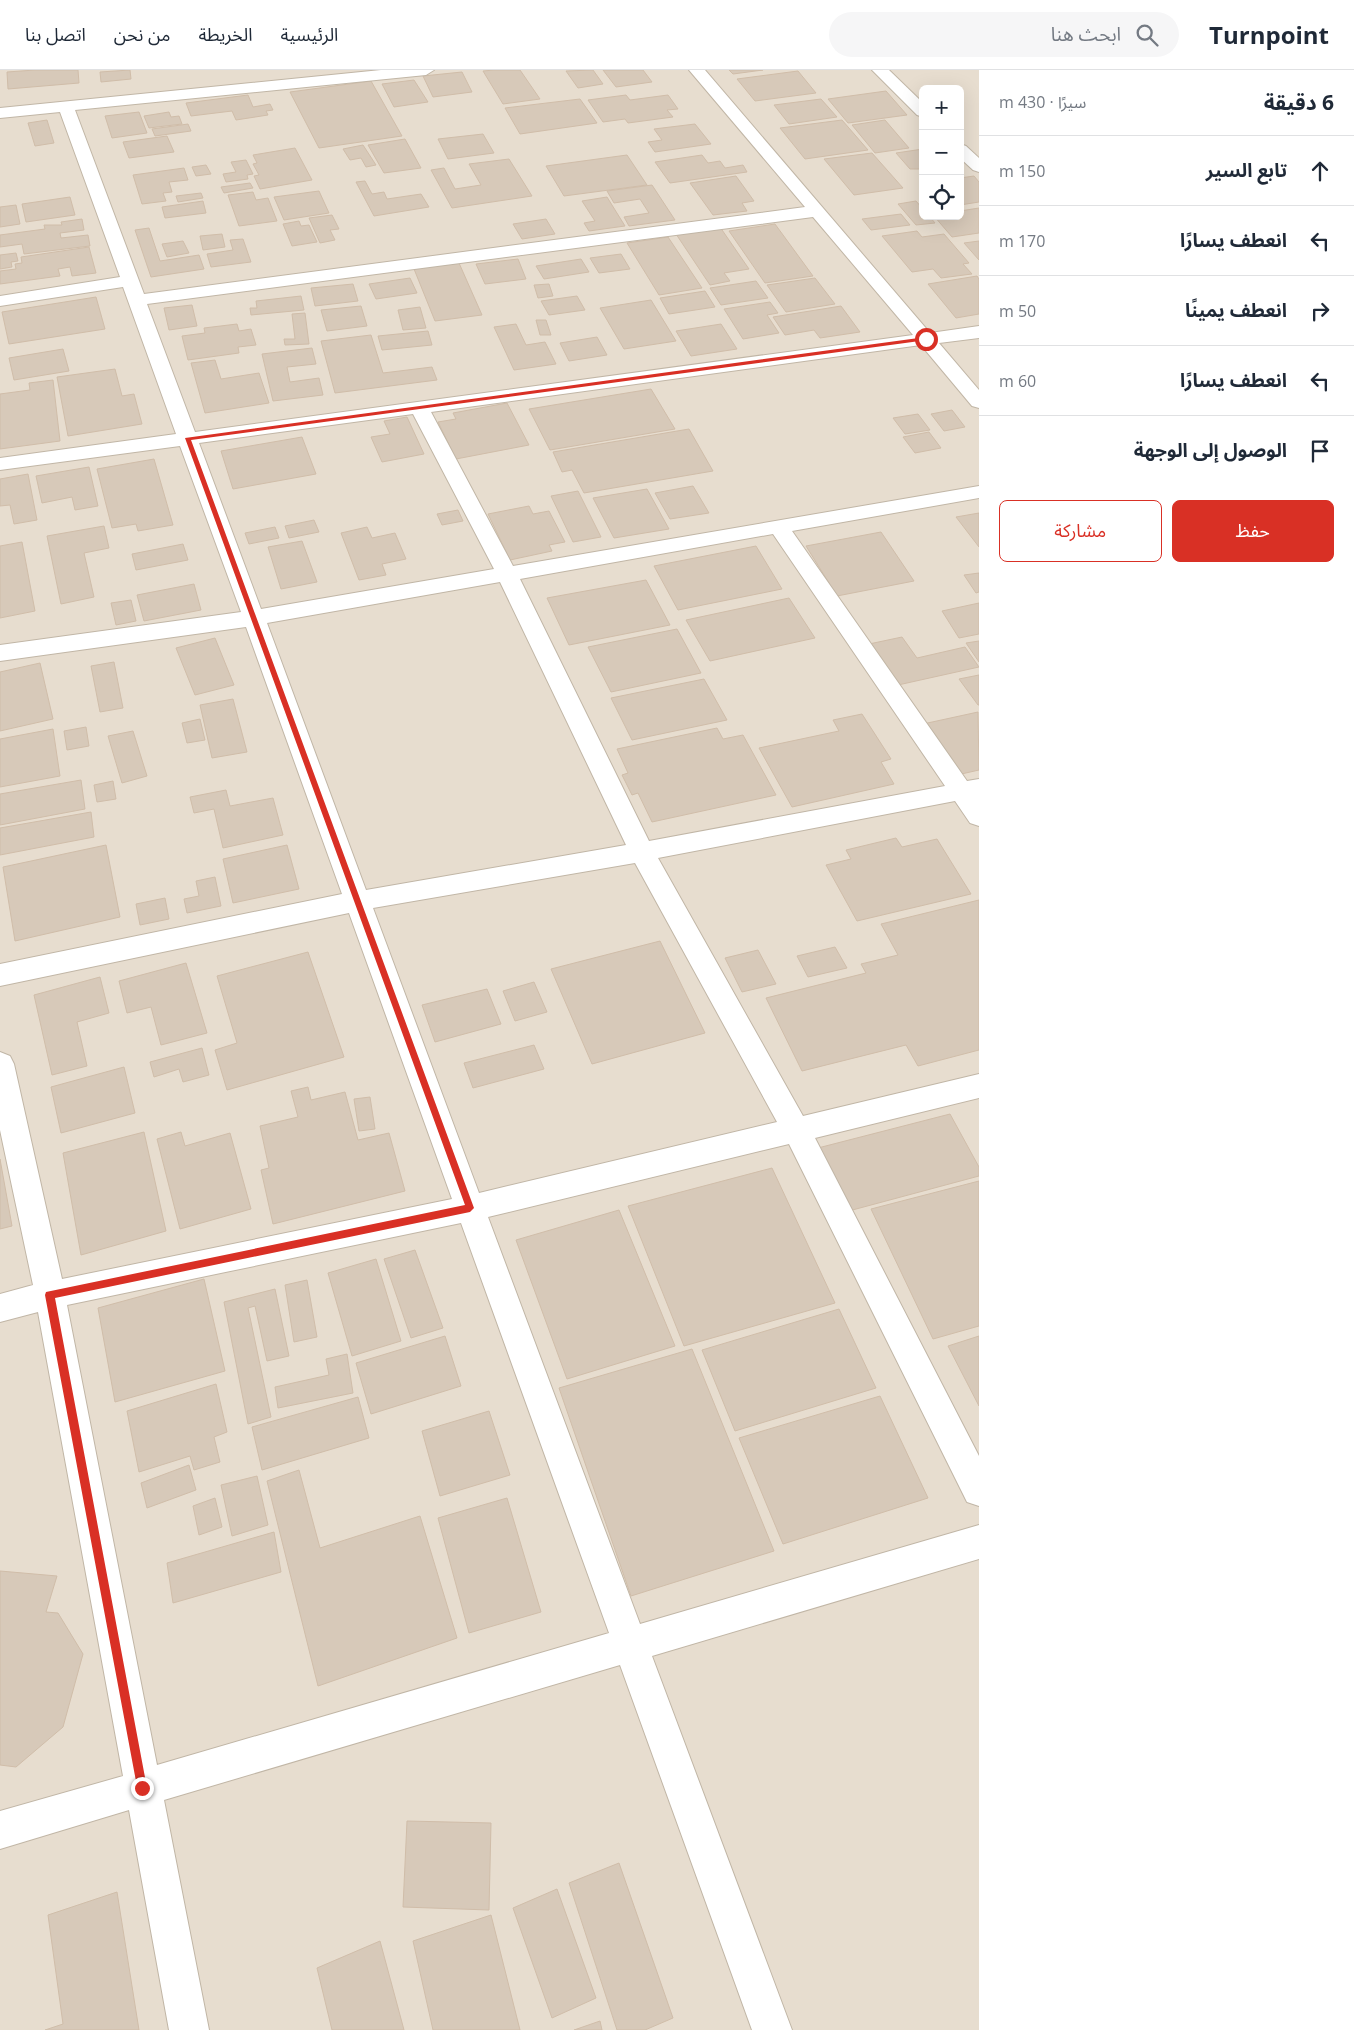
<!DOCTYPE html>
<html lang="ar">
<head>
<meta charset="utf-8">
<style>
  :root { --surface:#fff; --page:#f6f6f7; --text:#1f2937; --muted:#747a83; --line:#e0e1e3; --accent:#d93025 }
  body { margin:0; font-family:"Open Sans","Noto Sans Arabic",sans-serif; background:var(--page); color:var(--text); direction:rtl }
  .controls { position:absolute; right:15px; top:15px; display:grid; overflow:hidden; border-radius:8px; box-shadow:0 5px 20px #0002 }
  .controls button { width:45px; height:45px; display:grid; place-items:center; padding:0; border:0; border-bottom:1px solid var(--line); background:var(--surface); color:var(--text); font:25px sans-serif }
  .stop { position:absolute; width:15px; height:15px; margin:-11px; border:4px solid #d93025; border-radius:50%; background:#fff }
  .stop.end { background:#d93025; border-color:#fff; box-shadow:0 1px 5px #0008 }
  .list { margin:0; padding:0; list-style:none }
  h2 { display:flex; justify-content:space-between; align-items:center; height:65px; margin:0; padding:0 20px; font-size:21px }
  h2 small { font-size:16px; font-weight:400; color:var(--muted) }
  .list li { display:grid; grid-template-columns:32px 1fr auto; gap:15px; align-items:center; box-sizing:border-box; height:70px; padding:0 20px; border-top:1px solid var(--line) }
  .list b { display:block; font-size:19px; white-space:nowrap }
  .list em { font-size:16px; font-style:normal; color:var(--muted) }
  .actions { display:flex; gap:10px; padding:15px 20px }
  .actions a { flex:1; padding:11px 0; border:1px solid var(--accent); border-radius:8px; text-align:center; font-size:18px; color:var(--accent) }
  .actions .main { background:var(--accent); color:#fff }
  .icon { flex:none; width:28px; height:28px; fill:none; stroke:currentColor; stroke-width:2; stroke-linecap:round; stroke-linejoin:round }
  .map { position:relative; flex:none; width:979px; height:1960px; overflow:hidden; direction:ltr }
  header { display:flex; align-items:center; gap:30px; box-sizing:border-box; height:70px; padding:0 25px; background:var(--surface); border-bottom:1px solid var(--line) }
  header strong { font-size:24px }
  nav { display:flex; gap:28px; margin-inline-start:auto; font-size:18px }
  .search { width:350px; height:45px; background:var(--page); display:flex; align-items:center; gap:12px; box-sizing:border-box; padding:0 18px; border-radius:28px; color:var(--muted); font-size:19px }
  main { display:flex }
  aside { flex:1; background:var(--surface) }
  .map>svg:first-child { display:block }
</style>
</head>
<body>
<header>
<strong>Turnpoint</strong>
<div class="search"><svg class="icon" aria-label="search" viewBox="0 0 24 24"><circle cx="10" cy="10" r="6"/><path d="M15 15l6 6"/></svg>ابحث هنا</div>
<nav><a>الرئيسية</a><a>الخريطة</a><a>من نحن</a><a>اتصل بنا</a></nav>
</header>
<main>
<aside>
<h2>6 دقيقة<small>سيرًا · 430 m</small></h2>
<ul class="list">
<li><svg class="icon" aria-label="ahead" viewBox="0 0 24 24"><path d="M12 20V5M6 11l6-6 6 6"/></svg><div><b>تابع السير</b></div><em>150 m</em></li>
<li><svg class="icon" aria-label="left" viewBox="0 0 24 24"><path d="M17 20v-9H6M10 6l-5 5 5 5"/></svg><div><b>انعطف يسارًا</b></div><em>170 m</em></li>
<li><svg class="icon" aria-label="right" viewBox="0 0 24 24"><path d="M7 20v-9h11M14 6l5 5-5 5"/></svg><div><b>انعطف يمينًا</b></div><em>50 m</em></li>
<li><svg class="icon" aria-label="left" viewBox="0 0 24 24"><path d="M17 20v-9H6M10 6l-5 5 5 5"/></svg><div><b>انعطف يسارًا</b></div><em>60 m</em></li>
<li><svg class="icon" aria-label="arrive" viewBox="0 0 24 24"><path d="M6 21V4h12l-3 4 3 4H6"/></svg><div><b>الوصول إلى الوجهة</b></div></li>
</ul>
<div class="actions"><a class="main">حفظ</a><a>مشاركة</a></div>
</aside>
<div class="map">
<svg width="979" height="1960" viewBox="0 0 979 1960">
  <rect width="100%" height="100%" fill="#f2ece1"/>
  <!-- residential -->
  <path fill="#e7ddcf" fill-rule="evenodd" d="M0,0H979V1960H0ZM923,19H960V146H923Z"/>
  <!-- building -->
  <g fill="#d7c9b9" stroke="#d0bda9">
    <path d="M35,0H78L79,13L8,19L7,2Z"/>
    <path d="M130,0L131,9L101,12L100,2Z"/>
    <path d="M494,0H520L540,29L503,34L483,1Z"/>
    <path d="M593,0L603,14L578,18L566,1Z"/>
    <path d="M603,0H643L652,12L616,17Z"/>
    <path d="M729,0H763L733,4Z"/>
    <path d="M798,1L816,23L755,31L737,9Z"/>
    <path d="M462,2L472,22L433,27L423,6Z"/>
    <path d="M414,10L428,32L394,37L382,14Z"/>
    <path d="M371,11L402,66L319,78L290,22Z"/>
    <path d="M886,21L907,45L848,53L828,29Z"/>
    <path d="M248,25L253,37L270,34L273,40L266,41L268,45L236,50L232,41L191,46L186,33Z"/>
    <path d="M626,25L630,30L668,25L678,39L667,40L673,47L628,53L625,49L603,52L588,30Z"/>
    <path d="M580,29L597,53L520,64L505,38Z"/>
    <path d="M821,29L837,47L789,54L774,35Z"/>
    <path d="M139,42L147,63L112,68L105,46Z"/>
    <path d="M169,42L171,47L179,46L182,54L149,58L144,46Z"/>
    <path d="M47,50L54,73L35,76L28,53Z"/>
    <path d="M842,50L868,80L805,89L780,58Z"/>
    <path d="M885,50L909,78L875,83L852,55Z"/>
    <path d="M188,54L191,61L155,66L152,59Z"/>
    <path d="M695,54L711,74L655,82L648,72L662,70L654,59Z"/>
    <path d="M483,64L494,83L448,89L438,69Z"/>
    <path d="M167,66L174,82L129,88L123,72Z"/>
    <path d="M405,69L421,98L384,103L368,75Z"/>
    <path d="M363,75L376,95L366,97L361,88L350,90L343,79Z"/>
    <path d="M295,78L312,110L260,119L254,106L259,105L253,94L257,93L253,85Z"/>
    <path d="M923,79V99H910L896,83Z"/>
    <path d="M872,83L903,118L854,125L824,89Z"/>
    <path d="M627,85L647,115L564,126L546,96Z"/>
    <path d="M702,85L708,93L720,91L725,98L743,95L747,102L670,113L655,92Z"/>
    <path d="M509,89L532,126L452,138L431,100L444,98L455,119L481,115L469,94Z"/>
    <path d="M246,90L253,104L247,105L248,109L226,112L223,104L236,102L231,92Z"/>
    <path d="M206,95L211,104L196,106L192,97Z"/>
    <path d="M184,98L188,110L169,112L172,122L163,123L166,131L142,134L133,105Z"/>
    <path d="M736,106L754,131L742,133L747,141L713,145L690,113Z"/>
    <path d="M974,106L979,112V132L960,135V108Z"/>
    <path d="M365,111L372,124L384,122L387,129L421,124L429,137L374,146L356,112Z"/>
    <path d="M250,113L253,118L224,123L221,117Z"/>
    <path d="M652,115L675,150L629,156L624,147L649,143L640,129L614,133L607,121Z"/>
    <path d="M319,121L329,143L284,150L274,127Z"/>
    <path d="M253,122L256,130L268,128L277,151L239,156L228,125Z"/>
    <path d="M201,123L203,128L178,132L176,126Z"/>
    <path d="M70,127L75,145L26,152L22,134Z"/>
    <path d="M607,127L625,156L589,161L584,153L595,151L582,131Z"/>
    <path d="M203,131L206,143L165,148L162,137Z"/>
    <path d="M916,131L923,139V146H929L935,153L916,155L898,134Z"/>
    <path d="M16,135L20,154L0,157V137Z"/>
    <path d="M979,138V163L952,167L934,146H960V141Z"/>
    <path d="M901,144L910,155L871,160L862,149Z"/>
    <path d="M332,145L339,159L330,160L335,170L320,173L309,148Z"/>
    <path d="M82,149L84,160L60,163L61,168L88,165L90,176L24,184L22,174L0,177V165L45,159L44,155H62L61,152Z"/>
    <path d="M546,149L555,164L522,169L513,154Z"/>
    <path d="M299,151L301,156L309,155L317,172L292,176L283,154Z"/>
    <path d="M775,154L813,206L765,213L729,161Z"/>
    <path d="M720,157L749,199L724,203L730,211L710,215L676,164Z"/>
    <path d="M149,158L160,191L199,185L204,199L151,207L135,160Z"/>
    <path d="M917,161L922,167L944,164L969,193L963,194L972,204L941,208L933,199L912,202L882,166Z"/>
    <path d="M222,164L225,177L203,180L200,166Z"/>
    <path d="M668,167L702,218L659,225L627,173Z"/>
    <path d="M243,169L251,192L211,197L207,184L233,180L230,170Z"/>
    <path d="M183,171L189,183L167,187L162,174Z"/>
    <path d="M979,171V190L964,173Z"/>
    <path d="M89,177L96,203L72,206L70,197L58,199L60,206L0,214V201L16,199L15,194L22,193L21,187Z"/>
    <path d="M16,183L18,191L11,192L12,197L0,199V185Z"/>
    <path d="M621,184L630,199L599,203L590,188Z"/>
    <path d="M518,189L526,209L485,214L476,194Z"/>
    <path d="M581,189L589,202L544,209L536,196Z"/>
    <path d="M459,193L482,245L435,251L414,199Z"/>
    <path d="M977,206L979,209V244L956,248L928,214Z"/>
    <path d="M410,208L417,223L376,229L369,214Z"/>
    <path d="M815,208L835,234L786,242L767,215Z"/>
    <path d="M756,211L768,228L721,235L710,218Z"/>
    <path d="M353,214L358,231L315,236L311,218Z"/>
    <path d="M549,214L553,226L538,228L534,215Z"/>
    <path d="M705,221L715,237L669,244L660,228Z"/>
    <path d="M301,226L304,240L251,245L250,238H257L256,231Z"/>
    <path d="M577,226L585,240L549,245L541,231Z"/>
    <path d="M96,227L105,259L9,274L2,242Z"/>
    <path d="M651,230L676,271L624,279L600,238Z"/>
    <path d="M770,232L778,243L767,245L779,263L743,269L724,239Z"/>
    <path d="M192,235L197,256L169,260L164,238Z"/>
    <path d="M361,236L367,256L327,261L321,240Z"/>
    <path d="M841,236L860,262L820,268L814,260L785,265L773,247Z"/>
    <path d="M420,237L426,258L403,260L398,240Z"/>
    <path d="M305,243L309,274L285,275L284,269H295L292,244Z"/>
    <path d="M536,250H546L551,265H540Z"/>
    <path d="M237,254L239,261L251,259L256,275L238,277L239,283L188,290L182,266L205,263L204,258Z"/>
    <path d="M516,254L526,275L545,272L556,294L514,300L494,257Z"/>
    <path d="M721,254L737,279L691,286L676,261Z"/>
    <path d="M428,261L432,275L382,280L378,266Z"/>
    <path d="M371,265L383,303L432,297L437,310L335,323L321,271Z"/>
    <path d="M597,267L607,285L569,291L560,273Z"/>
    <path d="M312,278L316,294L287,297L290,312L319,308L323,325L273,331L262,284Z"/>
    <path d="M63,279L69,301L14,310L9,288Z"/>
    <path d="M215,290L221,309L259,303L269,333L205,343L191,293Z"/>
    <path d="M115,299L122,326L134,324L142,354L68,366L57,307Z"/>
    <path d="M53,310L60,371L0,379V324L30,320L29,313Z"/>
    <path d="M651,319L675,359L550,380L529,339Z"/>
    <path d="M507,333L529,375L456,389L438,352L456,349L453,343Z"/>
    <path d="M952,340L965,357L944,361L931,344Z"/>
    <path d="M918,344L930,360L905,364L893,348Z"/>
    <path d="M407,347L424,384L382,392L371,367L390,364L384,351Z"/>
    <path d="M689,359L713,401L584,423L572,400L562,402L553,382Z"/>
    <path d="M929,362L941,378L915,383L903,367Z"/>
    <path d="M302,367L316,404L233,419L221,381Z"/>
    <path d="M154,389L173,455L138,461L136,454L112,458L97,399Z"/>
    <path d="M89,397L98,436L75,440L72,427L42,433L36,406Z"/>
    <path d="M28,404L37,450L14,454L10,435L0,436V409Z"/>
    <path d="M693,416L709,443L670,449L655,423Z"/>
    <path d="M647,419L669,459L614,468L593,428Z"/>
    <path d="M578,421L601,467L573,472L551,426Z"/>
    <path d="M529,436L533,444L549,441L565,472L549,475L552,481L510,490L488,444Z"/>
    <path d="M458,440L463,451L442,455L437,444Z"/>
    <path d="M979,443V477L956,447Z"/>
    <path d="M314,450L319,462L289,468L285,456Z"/>
    <path d="M104,456L109,478L84,483L94,527L61,534L47,466Z"/>
    <path d="M275,457L279,468L249,474L245,463Z"/>
    <path d="M367,457L372,468L395,463L406,489L382,494L386,505L359,510L341,463Z"/>
    <path d="M881,462L914,511L837,526L806,476Z"/>
    <path d="M302,471L317,512L281,519L268,477Z"/>
    <path d="M22,472L35,541L0,548V476Z"/>
    <path d="M183,474L188,490L136,500L132,484Z"/>
    <path d="M756,476L782,519L678,540L654,496Z"/>
    <path d="M979,503V522L976,523L964,505Z"/>
    <path d="M646,510L670,555L569,575L547,528Z"/>
    <path d="M194,514L201,540L144,551L137,525Z"/>
    <path d="M789,528L815,568L710,591L686,550Z"/>
    <path d="M131,530L136,551L116,555L111,533Z"/>
    <path d="M979,533V564L959,568L942,541Z"/>
    <path d="M677,559L701,603L611,622L588,577Z"/>
    <path d="M902,567L917,588L965,577L979,597L898,615L869,574Z"/>
    <path d="M215,568L234,615L195,625L176,578Z"/>
    <path d="M979,571V592L966,573Z"/>
    <path d="M114,592L123,638L100,642L91,596Z"/>
    <path d="M40,593L53,649L0,661V602Z"/>
    <path d="M979,605V635H978L959,609Z"/>
    <path d="M704,609L727,650L632,670L611,628Z"/>
    <path d="M233,629L247,682L212,688L200,635Z"/>
    <path d="M978,642L979,700L957,705L923,654Z"/>
    <path d="M862,644L891,689L881,692L894,714L792,737L759,678L839,661L833,650Z"/>
    <path d="M200,649L205,670L187,673L182,653Z"/>
    <path d="M86,657L89,676L67,680L64,661Z"/>
    <path d="M717,658L723,669L743,665L776,725L652,752L638,723L632,725L622,705L628,703L617,679Z"/>
    <path d="M53,659L60,706L0,717V669Z"/>
    <path d="M133,661L147,706L122,713L108,666Z"/>
    <path d="M81,710L85,739L0,755V724Z"/>
    <path d="M113,711L116,729L97,732L94,715Z"/>
    <path d="M226,720L230,736L273,728L283,765L223,778L214,739L194,743L190,727Z"/>
    <path d="M91,742L94,767L0,785V758Z"/>
    <path d="M896,768L902,777L937,769L971,824L857,851L826,795L851,789L846,780Z"/>
    <path d="M106,775L120,847L15,871L3,797Z"/>
    <path d="M287,775L299,819L233,833L223,789Z"/>
    <path d="M215,807L221,836L187,843L184,829L199,826L196,811Z"/>
    <path d="M165,828L169,849L140,855L136,834Z"/>
    <path d="M979,830V980L918,996L906,975L802,1001L766,928L866,903L861,894L898,885L881,854Z"/>
    <path d="M660,871L705,963L592,994L551,899Z"/>
    <path d="M835,877L847,898L808,907L797,886Z"/>
    <path d="M758,880L776,914L742,922L725,888Z"/>
    <path d="M308,882L344,987L227,1020L215,980L237,973L217,906Z"/>
    <path d="M186,893L207,963L161,975L151,937L127,943L119,911Z"/>
    <path d="M100,907L109,943L77,952L87,996L52,1005L34,925Z"/>
    <path d="M534,912L547,942L515,951L503,921Z"/>
    <path d="M487,919L501,954L435,972L422,935Z"/>
    <path d="M534,975L544,999L473,1018L464,993Z"/>
    <path d="M202,978L209,1005L183,1012L179,999L154,1007L150,992Z"/>
    <path d="M124,997L135,1043L61,1063L51,1017Z"/>
    <path d="M308,1017L311,1030L345,1022L358,1070L389,1063L405,1121L273,1154L261,1100L269,1098L260,1056L298,1047L291,1021Z"/>
    <path d="M370,1027L375,1059L359,1061L354,1029Z"/>
    <path d="M950,1044L979,1097V1106L845,1142L814,1079Z"/>
    <path d="M144,1062L166,1161L81,1185L63,1083Z"/>
    <path d="M181,1062L185,1076L230,1063L251,1139L180,1159L157,1069Z"/>
    <path d="M0,1089L12,1156L0,1159Z"/>
    <path d="M772,1098L835,1233L684,1276L628,1136Z"/>
    <path d="M979,1111V1256L933,1269L871,1139Z"/>
    <path d="M619,1140L675,1276L567,1309L516,1170Z"/>
    <path d="M415,1180L443,1258L411,1268L384,1189Z"/>
    <path d="M376,1189L401,1271L352,1286L328,1203Z"/>
    <path d="M204,1209L225,1301L115,1332L98,1238Z"/>
    <path d="M307,1210L317,1267L294,1272L285,1215Z"/>
    <path d="M275,1219L289,1286L267,1291L255,1236L248,1238L271,1347L248,1354L224,1232Z"/>
    <path d="M839,1239L876,1318L735,1361L702,1280Z"/>
    <path d="M445,1266L461,1316L371,1344L356,1293Z"/>
    <path d="M979,1266V1336L948,1276Z"/>
    <path d="M692,1279L774,1481L631,1526L559,1318Z"/>
    <path d="M347,1284L353,1323L278,1338L275,1317L329,1305L326,1289Z"/>
    <path d="M216,1314L227,1362L214,1367L220,1392L194,1400L190,1386L139,1402L127,1341Z"/>
    <path d="M880,1326L928,1428L783,1474L739,1368Z"/>
    <path d="M358,1327L369,1368L262,1400L252,1357Z"/>
    <path d="M489,1341L510,1405L440,1426L422,1361Z"/>
    <path d="M189,1395L196,1420L147,1438L141,1413Z"/>
    <path d="M299,1400L320,1478L420,1446L457,1568L318,1616L267,1411Z"/>
    <path d="M257,1406L268,1455L232,1466L221,1415Z"/>
    <path d="M215,1428L222,1457L199,1465L193,1436Z"/>
    <path d="M507,1428L541,1542L469,1563L438,1448Z"/>
    <path d="M274,1462L281,1502L173,1533L167,1493Z"/>
    <path d="M0,1501L57,1506L46,1542L58,1543L83,1584L63,1657L16,1697L0,1695Z"/>
    <path d="M407,1751L491,1753L489,1840L403,1837Z"/>
    <path d="M619,1793L673,1948L645,1960H617L569,1813Z"/>
    <path d="M557,1819L596,1928L552,1948L513,1838Z"/>
    <path d="M117,1822L139,1960H45L63,1954L48,1845Z"/>
    <path d="M491,1845L520,1960H433L413,1871Z"/>
    <path d="M380,1871L404,1960H332L317,1898Z"/>
    <path d="M600,1951L602,1960H574Z"/>
  </g>
  <g fill="none" stroke-linecap="round" stroke-linejoin="round">
    <!-- street casing -->
    <g stroke="#c1b6a6" stroke-width="2">
      <g id="street">
        <path d="M381,0H434L426,5L75,40L144,224L805,137L689,0H705L930,263L979,256V268L939,273L979,320V338L972,336L921,275L431,342L513,496L979,416V428L792,461L967,711L979,709V756L970,753L955,731L658,788L803,1046L979,1004V1028L815,1068L979,1386V1436L967,1432L789,1074L488,1147L640,1554L979,1455V1489L652,1586L792,1960H752L620,1595L164,1730L209,1960H169L129,1740L0,1779V1741L123,1706L38,1242L0,1252V1224L33,1215L0,1060V982L10,986L14,994L62,1209L452,1129L349,843L0,916V894L342,824L246,557L0,591V575L241,542L180,376L0,400V388L176,364L123,217L0,236V226L120,207L60,42L0,48V38ZM813,147L913,265L195,362L147,234ZM413,344L494,499L261,539L199,373ZM773,464L945,716L649,771L520,509ZM500,512L626,775L366,820L267,553ZM635,793L777,1052L479,1123L373,838ZM461,1153L609,1563L157,1695L67,1235Z"/>
        <path d="M872,0H889L923,33V47L917,45Z"/>
        <path d="M960,74L966,76L979,88V102L973,100L960,88Z"/>
      </g>
    </g>
    <!-- street -->
    <use href="#street" fill="#fff" fill-rule="evenodd"/>
  </g>
  <!-- route -->
  <path fill="#d93025" d="M926,267L927,270L191,370L474,1138L470,1142L55,1228L147,1718L145,1722H138L45,1225L46,1222L465,1135L185,368Z"/>
</svg>
<div class="controls">
<button>+</button>
<button>−</button>
<button><svg class="icon" aria-label="locate" viewBox="0 0 24 24"><circle cx="12" cy="12" r="6"/><path d="M12 2v4M12 18v4M2 12h4M18 12h4"/></svg></button>
</div>
<div class="stop" style="left:926px;top:269px"></div>
<div class="stop end" style="left:142px;top:1718px"></div>
</div>
</main>
</body>
</html>
